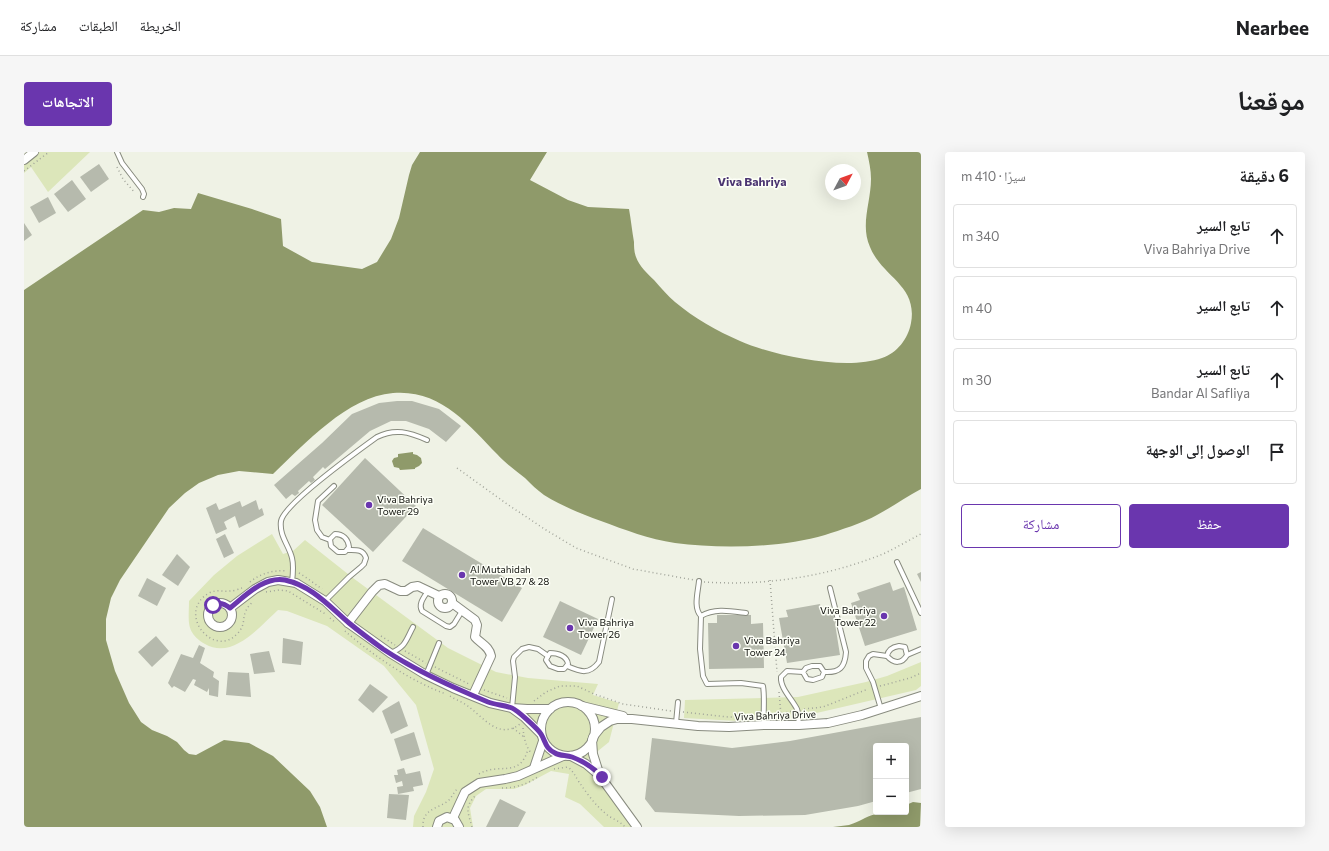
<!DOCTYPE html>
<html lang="ar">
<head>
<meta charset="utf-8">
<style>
  :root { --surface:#fff; --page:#f6f6f6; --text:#202124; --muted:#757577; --line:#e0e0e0; --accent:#6a36ae }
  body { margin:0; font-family:Commissioner,"Noto Naskh Arabic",sans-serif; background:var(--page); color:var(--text); direction:rtl }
  .controls { position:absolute; right:12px; bottom:12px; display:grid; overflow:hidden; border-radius:4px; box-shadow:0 4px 16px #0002 }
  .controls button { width:36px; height:36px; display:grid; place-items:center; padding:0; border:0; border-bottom:1px solid var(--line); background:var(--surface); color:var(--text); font:20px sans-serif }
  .compass { position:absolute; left:801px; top:12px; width:36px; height:36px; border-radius:50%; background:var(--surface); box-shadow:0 4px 16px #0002; rotate:49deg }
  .stop { position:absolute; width:12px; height:12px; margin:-9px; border:3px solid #6a36ae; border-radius:50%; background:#fff }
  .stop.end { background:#6a36ae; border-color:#fff; box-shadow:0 1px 4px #0008 }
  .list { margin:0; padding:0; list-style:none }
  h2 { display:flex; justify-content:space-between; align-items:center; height:52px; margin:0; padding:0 16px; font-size:17px }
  h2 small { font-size:13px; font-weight:400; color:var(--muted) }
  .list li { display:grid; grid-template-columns:26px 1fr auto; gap:12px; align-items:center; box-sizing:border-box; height:64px; margin:0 8px 8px; padding:0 8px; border:1px solid var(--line); border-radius:4px }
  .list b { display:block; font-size:15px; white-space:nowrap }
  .list p { margin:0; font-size:13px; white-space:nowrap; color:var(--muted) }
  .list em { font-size:13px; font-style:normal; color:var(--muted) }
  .actions { display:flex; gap:8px; padding:12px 16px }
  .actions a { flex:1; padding:9px 0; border:1px solid var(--accent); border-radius:4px; text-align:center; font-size:14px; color:var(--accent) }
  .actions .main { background:var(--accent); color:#fff }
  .icon { flex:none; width:22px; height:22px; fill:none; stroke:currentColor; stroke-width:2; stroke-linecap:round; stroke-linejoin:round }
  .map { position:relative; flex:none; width:897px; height:675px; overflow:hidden; direction:ltr; border-radius:4px }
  header { display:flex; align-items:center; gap:24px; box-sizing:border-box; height:56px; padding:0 20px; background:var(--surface); border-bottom:1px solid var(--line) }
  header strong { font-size:19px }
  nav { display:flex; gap:22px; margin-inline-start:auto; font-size:14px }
  .intro { display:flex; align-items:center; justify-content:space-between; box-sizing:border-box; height:96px; padding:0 24px }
  h1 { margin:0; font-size:28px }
  .button { padding:10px 18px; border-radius:4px; background:var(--accent); color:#fff; font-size:14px; font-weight:700 }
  main { display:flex; gap:24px; padding:0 24px }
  aside { flex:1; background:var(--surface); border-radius:4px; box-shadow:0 4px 16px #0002 }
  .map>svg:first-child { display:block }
</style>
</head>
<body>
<header>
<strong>Nearbee</strong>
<nav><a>الخريطة</a><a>الطبقات</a><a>مشاركة</a></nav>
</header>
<div class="intro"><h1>موقعنا</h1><a class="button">الاتجاهات</a></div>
<main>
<aside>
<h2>6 دقيقة<small>سيرًا · 410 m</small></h2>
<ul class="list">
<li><svg class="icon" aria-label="ahead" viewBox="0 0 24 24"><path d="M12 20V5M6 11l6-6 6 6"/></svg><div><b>تابع السير</b><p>Viva Bahriya Drive</p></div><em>340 m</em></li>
<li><svg class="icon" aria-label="ahead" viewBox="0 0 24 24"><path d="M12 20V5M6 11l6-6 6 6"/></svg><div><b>تابع السير</b></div><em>40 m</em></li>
<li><svg class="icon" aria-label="ahead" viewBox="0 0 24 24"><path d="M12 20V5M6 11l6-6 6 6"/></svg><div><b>تابع السير</b><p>Bandar Al Safliya</p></div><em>30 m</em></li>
<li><svg class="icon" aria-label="arrive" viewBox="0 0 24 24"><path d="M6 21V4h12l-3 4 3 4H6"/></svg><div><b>الوصول إلى الوجهة</b></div></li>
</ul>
<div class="actions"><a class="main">حفظ</a><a>مشاركة</a></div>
</aside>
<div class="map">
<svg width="897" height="675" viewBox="0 0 897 675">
  <rect width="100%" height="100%" fill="#eff2e5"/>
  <!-- green -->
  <g fill="#dce6ba">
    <path d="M0,0H66L24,40L7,15L0,21Z"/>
    <path d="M248,382L259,402L269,399L281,388L329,426L424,496L472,520L504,526L574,532L569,543L595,551L585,590L558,612L570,621L608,675H580L556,652L541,645L545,622L527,619L501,633L490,637H462L452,644L446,656L449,675H389L390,664L402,640L410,617L392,553L360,514L303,474L263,459L254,458C235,475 209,508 181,492C161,480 165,469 165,449L190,423L213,404Z"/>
    <path d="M897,510V534L892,538L771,566L731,570L660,566L661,548L774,545L842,530L863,524Z"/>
  </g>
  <!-- water -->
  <g fill="#8f9a6a">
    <path d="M396,0H523L506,28L544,48L564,55L605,57C607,68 608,79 610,90C610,94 610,100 612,105C615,114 624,122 630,128C637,136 644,144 651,150C670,166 693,179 716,189C750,204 822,219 858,206C873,201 884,187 887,171C894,133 858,125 846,95C836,73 847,50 847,27C847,18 845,9 843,0H897V337C882,345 868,355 853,363C839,371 816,378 801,383C757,396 696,397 651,391C625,387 601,378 577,369C557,362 538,354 520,343C513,338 507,332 501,326C491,318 481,311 473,302C444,272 416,237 369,241C323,245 282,291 249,322L215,319L194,323L175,331L161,341L145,356L96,428L87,446L82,467V488L91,519L105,551L117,570L128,578L143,584L153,590L160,598L165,602L172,603L200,588L225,591L249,604L286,639L296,655L303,675H0V138L119,58L135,60L150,56L167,57L174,41L228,57L257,67L259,94L288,110L338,117L353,110L367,87L375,66L385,23L388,13Z"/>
    <path d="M389,300V302L393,303L397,306L398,311L395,314L391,316V317L376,318L375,316L370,315L368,309L370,306L374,305V302Z"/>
    <path d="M889,650L897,651L896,675H809C814,674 820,674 825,673C842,668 845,659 864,663L868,660H882V653Z"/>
  </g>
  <!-- building -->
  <g fill="#b6baad">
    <path d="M75,12L85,27L67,40L56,25Z"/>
    <path d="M48,28L62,47L44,60L30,42Z"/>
    <path d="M24,45L32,61L15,71L6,55Z"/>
    <path d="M0,71L8,83L0,89Z"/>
    <path d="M373,249H388L415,257L437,274L422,290L405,277L382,269H367L346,279L301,317L299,315L289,325L291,328L287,331L285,329L274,339L275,341L271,344L268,342L262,347L250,333L298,291L328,262L355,251Z"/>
    <path d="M341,306L392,354L349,400L298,353Z"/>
    <path d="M232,348L235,358L238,356L240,363L215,376L211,364L200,370L203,377L192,382L182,356L192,351L195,358L216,349L218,355Z"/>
    <path d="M399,376L498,436L478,470L378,409Z"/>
    <path d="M201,382L210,401L200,406L192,387Z"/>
    <path d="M153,402L166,415L154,434L138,423Z"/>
    <path d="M897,420V430L893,422Z"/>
    <path d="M123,426L142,436L133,454L114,444Z"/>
    <path d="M866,430L869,439L880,435L893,478L841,494L827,451L836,448L833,441Z"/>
    <path d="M536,449L574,467L557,503L519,485Z"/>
    <path d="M796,452L798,461L809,459L816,503L763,511L755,466L764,465L762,458Z"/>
    <path d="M693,463H727V472L739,471L740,516L685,517L684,471H693Z"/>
    <path d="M132,484L145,499L128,515L114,500Z"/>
    <path d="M259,486L279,490L277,513L258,511Z"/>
    <path d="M175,493L181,496L176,511L190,520L189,525L195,529L194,545L185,543V536L183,540L170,533L172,528L169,527L161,540L150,534L148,536L144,531L157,502L169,506Z"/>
    <path d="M245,499L251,520L230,522L226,502Z"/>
    <path d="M204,520L225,521L227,545L202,543Z"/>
    <path d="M346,532L364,545L349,561L334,548Z"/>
    <path d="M375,549L384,574L367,582L358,559Z"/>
    <path d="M897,565V637L882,641V594H852V649L834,654L781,663L715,664L631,660L621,647L628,586L708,596L766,589Z"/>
    <path d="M390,580L397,603L377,609L370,587Z"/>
    <path d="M380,616L382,622L396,619L399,633L389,635L390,639L374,642L373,635L379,634L378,629L372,631L370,623H374L373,618Z"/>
    <path d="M365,642L385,643L382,668L363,666Z"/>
    <path d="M476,647L502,660L494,675H462Z"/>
  </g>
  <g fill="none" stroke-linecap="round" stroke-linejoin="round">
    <!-- lane casing -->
    <g stroke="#888b7f" stroke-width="6">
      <g id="lane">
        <path d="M93,0L98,11L118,37L120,42L119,45"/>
        <path d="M311,382C319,382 324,387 325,395L321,400H314L307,394L306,387Z"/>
        <path d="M306,388L298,385L293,378L291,368L294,349L310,334"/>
        <path d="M873,410L897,461"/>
        <path d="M675,429C674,440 669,456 677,464"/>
        <path d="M268,430C269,422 270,414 268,406C265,393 255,384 257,369C260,352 335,298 353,285C371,276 385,280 403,288"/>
        <path d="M404,439C400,445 394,452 398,459L422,474L426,475L430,472L438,459"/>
        <path d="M301,449L325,425L337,415L340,412L342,406C339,397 332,398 324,398"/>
        <path d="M722,461C706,459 691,456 677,464L676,497L679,524L683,532L717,531L739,534C741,546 739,560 740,573"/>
        <path d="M875,494L881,495L883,503C878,512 870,512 863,504C864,497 869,495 875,494Z"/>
        <path d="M367,501C382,494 381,490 389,475"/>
        <path d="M526,501C534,501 543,504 544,512L540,517H534L526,514L522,508L524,504Z"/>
        <path d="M883,503L897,497"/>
        <path d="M543,514C557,520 565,523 575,510L588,447"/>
        <path d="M788,514H796L800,520L798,525L789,528L783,527L779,520L782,516Z"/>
        <path d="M800,520C816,521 821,515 822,500L806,436"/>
        <path d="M402,523L415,491"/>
        <path d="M488,556L491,525L489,509L490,505L498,497L505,495L514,497L524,504"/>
        <path d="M857,557L849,530L842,516V509L845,504L849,502L863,504"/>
        <path d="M652,571L654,550"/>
        <path d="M775,573C774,568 775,562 773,557C768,547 756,536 757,525L763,519L779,520"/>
      </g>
    </g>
    <!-- street casing -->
    <g stroke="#888b7f" stroke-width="10">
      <g id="street">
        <path d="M0,8L10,0"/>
        <circle cx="421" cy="449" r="7"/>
        <circle cx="196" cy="463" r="12"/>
        <path d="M428,451L451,468L453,473L451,485C457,492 465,494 467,504L449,543"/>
        <path d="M206,456L231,437L244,430L254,428L272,431L301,449L324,471L366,501L402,523L429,536L466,551L488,556L503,557H526"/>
        <path d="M324,471L348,440L355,433L361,432L376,439H382L388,435L394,434L415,444"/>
        <circle cx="544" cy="577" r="27"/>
        <path d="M558,554L599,564"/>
        <path d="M489,557L500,565L517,582"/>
        <path d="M569,585L577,575L586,569L593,567H608L674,574L705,575L740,573H775L804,571L838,563L897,544"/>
        <path d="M568,588L569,602L575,621"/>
        <path d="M547,604L562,612L576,624L613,675"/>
        <path d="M510,616L519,589"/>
        <path d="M429,666L441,640L455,631L481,627L494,624L539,604"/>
        <path d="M413,675L415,669L423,665L431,668L435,675"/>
      </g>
    </g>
    <!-- path -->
    <g stroke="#a2a59b" stroke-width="1.5" stroke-dasharray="1 3" stroke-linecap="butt">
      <path d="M93,15L99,27L111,41"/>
      <path d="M0,19L25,0"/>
      <path d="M433,316L483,352L522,378L552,396L609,417L670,428"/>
      <path d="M275,421L280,424L298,437"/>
      <path d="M746,428L753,520"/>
      <path d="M226,430C237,421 249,418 263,419"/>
      <path d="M680,430C741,434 802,425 859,402C872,396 885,388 897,382"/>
      <path d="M218,436C215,437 210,439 206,439C199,440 193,437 185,441C151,461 190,508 214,481C222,472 218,466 222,459C223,455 227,452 229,449"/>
      <path d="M242,440L255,438L264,439L303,463"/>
      <path d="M306,466L312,471"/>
      <path d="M321,479C348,503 388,530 422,542"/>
      <path d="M357,484L371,493"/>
      <path d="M381,499L402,511"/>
      <path d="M411,515L445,532"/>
      <path d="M856,534L886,526L897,521"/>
      <path d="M460,538L483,546"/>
      <path d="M755,540L757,563"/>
      <path d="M426,544C432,548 439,550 445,555C460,566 475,588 496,572"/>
      <path d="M510,549L522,540L536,534H553L570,542L599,552L647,559"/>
      <path d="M780,557L799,555L844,537"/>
      <path d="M659,560L704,565H723"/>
      <path d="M747,565L768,559"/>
      <path d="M489,576L500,585"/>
      <path d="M499,576C500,585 501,594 508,602"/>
      <path d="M530,617L544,615C550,620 551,624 555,630C562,640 571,653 581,661C587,667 595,668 601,675"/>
      <path d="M455,622C474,610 496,627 504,597"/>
      <path d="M478,636C492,636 504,632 515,624"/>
      <path d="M399,675C398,657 413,657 424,649C428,645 430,640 434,636"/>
      <path d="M448,675C444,660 440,655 452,643"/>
    </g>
    <!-- lane -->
    <use href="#lane" stroke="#fff" stroke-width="4"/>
    <!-- street -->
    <use href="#street" stroke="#fff" stroke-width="8"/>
  </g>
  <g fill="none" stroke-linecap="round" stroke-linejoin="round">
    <!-- route -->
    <path stroke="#6a36ae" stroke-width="5" d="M189,453C195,450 200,451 206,456C221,444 240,424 261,428C288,434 305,454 325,471C336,480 348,489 359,497C392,519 428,535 464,550C472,553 480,553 488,556C493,558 514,577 517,582C522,590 521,596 531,601C536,604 542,603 548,605C559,609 570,616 578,625"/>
  </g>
  <!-- markers -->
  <g fill="#6a36ae" stroke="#fdfff7" stroke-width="1.5">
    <circle cx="345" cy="353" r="4"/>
    <circle cx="438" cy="423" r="4"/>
    <circle cx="860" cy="464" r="4"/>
    <circle cx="546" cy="476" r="4"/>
    <circle cx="712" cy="494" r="4"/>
  </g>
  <g text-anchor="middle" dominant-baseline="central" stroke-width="3" stroke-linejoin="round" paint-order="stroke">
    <!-- poi labels -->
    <g font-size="10" fill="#10120d" stroke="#fdfff7" text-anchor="start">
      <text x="353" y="347">Viva Bahriya<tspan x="353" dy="12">Tower 29</tspan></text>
      <text x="446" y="417">Al Mutahidah<tspan x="446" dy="12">Tower VB 27 &amp; 28</tspan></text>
      <text x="852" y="458" text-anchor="end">Viva Bahriya<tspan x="852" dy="12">Tower 22</tspan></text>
      <text x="554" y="470">Viva Bahriya<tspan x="554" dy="12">Tower 26</tspan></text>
      <text x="720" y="488">Viva Bahriya<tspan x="720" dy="12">Tower 24</tspan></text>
    </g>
    <!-- street labels -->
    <g font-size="10" fill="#10120d" stroke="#fdfff7">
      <text transform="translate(751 563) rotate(-2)">Viva Bahriya Drive</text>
    </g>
    <!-- quarter labels -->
    <g font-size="12" font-weight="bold" fill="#4b3571" stroke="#fdfff7">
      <text x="728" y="29">Viva Bahriya</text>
    </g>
  </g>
</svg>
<div class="controls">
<button>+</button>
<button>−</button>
</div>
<svg class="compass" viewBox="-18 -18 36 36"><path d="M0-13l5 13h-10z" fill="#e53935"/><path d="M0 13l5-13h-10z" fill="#757577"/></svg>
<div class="stop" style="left:189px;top:453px"></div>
<div class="stop end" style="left:578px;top:625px"></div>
</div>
</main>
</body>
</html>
